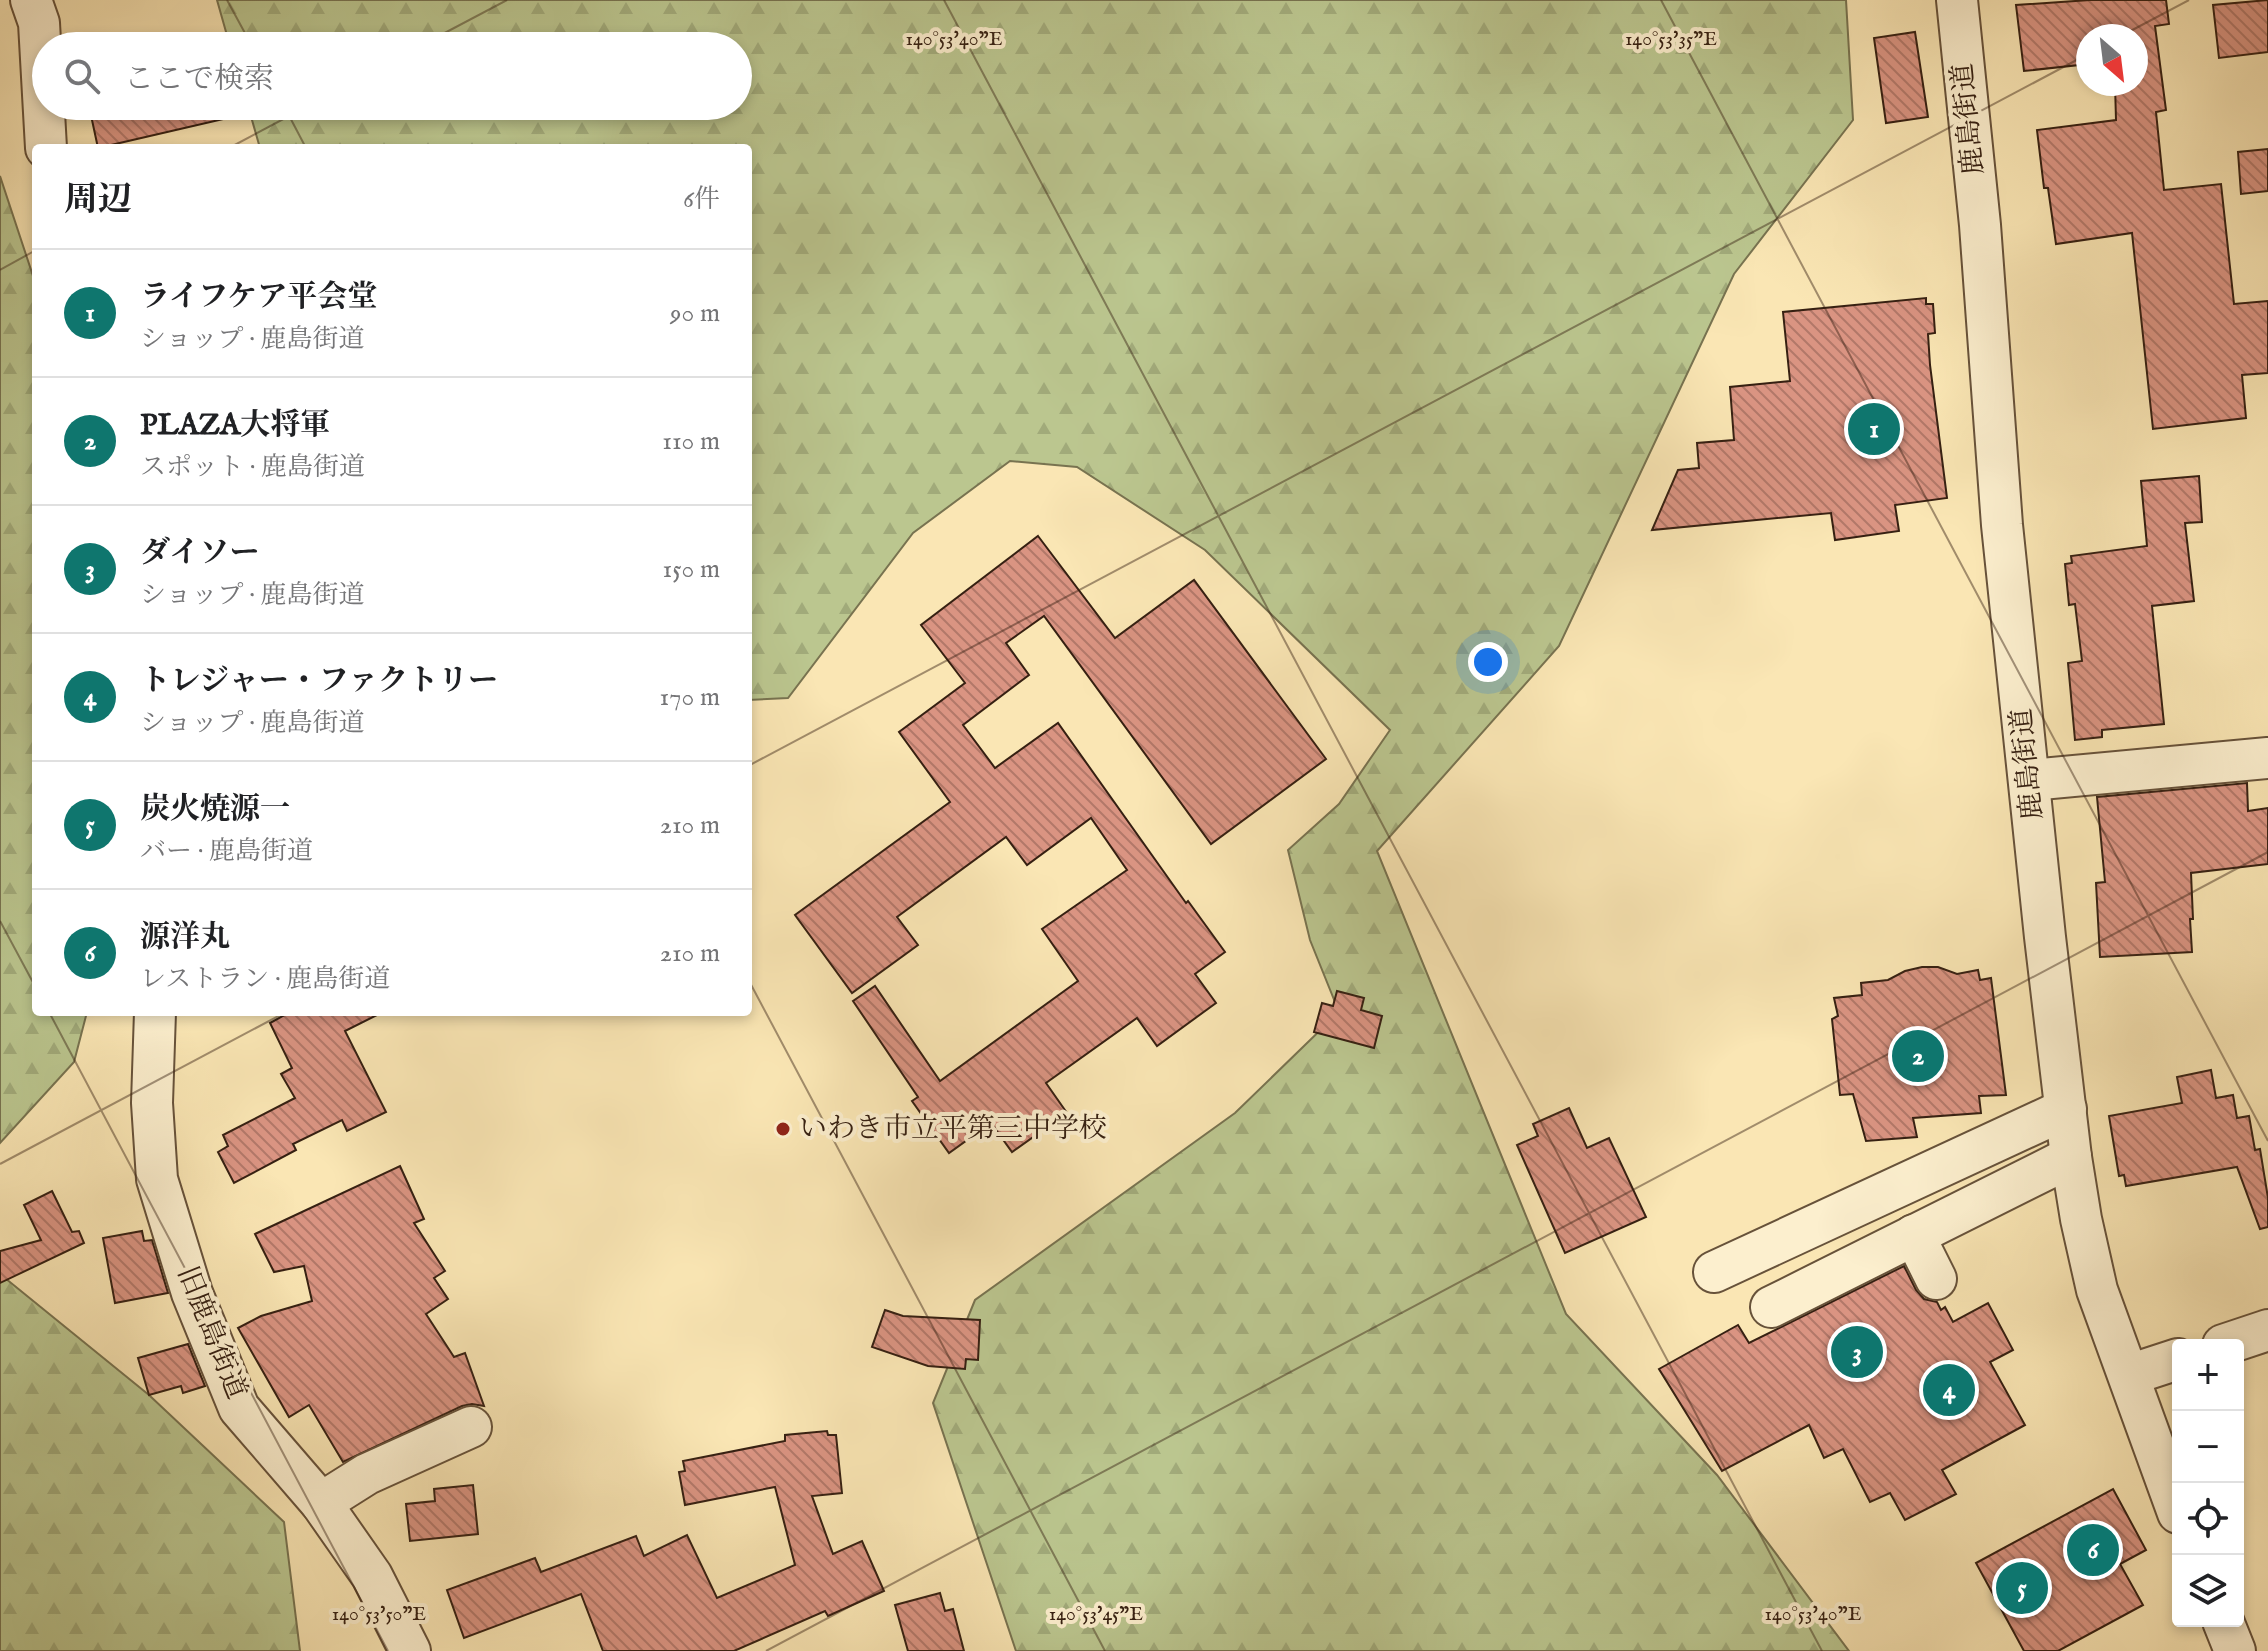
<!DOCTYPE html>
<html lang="ja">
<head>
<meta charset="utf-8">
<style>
  :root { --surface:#fff; --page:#f6f6f6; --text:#202124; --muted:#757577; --line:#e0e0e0; --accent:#0f766e }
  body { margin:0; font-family:"IM FELL English","Noto Serif JP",serif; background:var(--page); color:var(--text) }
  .controls { position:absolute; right:24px; bottom:24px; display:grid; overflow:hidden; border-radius:8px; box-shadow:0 4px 12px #0003 }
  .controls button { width:72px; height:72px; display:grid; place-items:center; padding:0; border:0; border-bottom:2px solid var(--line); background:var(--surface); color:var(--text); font:40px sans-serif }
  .compass { position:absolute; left:2076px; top:24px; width:72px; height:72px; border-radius:50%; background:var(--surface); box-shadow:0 4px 12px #0003; rotate:152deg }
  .you { position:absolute; left:1488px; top:662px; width:28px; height:28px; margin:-20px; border:6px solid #fff; border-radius:50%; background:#1a73e8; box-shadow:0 0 0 12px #1a73e833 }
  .badge { display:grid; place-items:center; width:52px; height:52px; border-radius:50%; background:var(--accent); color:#fff; font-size:26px; font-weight:700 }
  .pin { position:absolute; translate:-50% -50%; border:4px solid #fff; box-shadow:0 2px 8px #0006 }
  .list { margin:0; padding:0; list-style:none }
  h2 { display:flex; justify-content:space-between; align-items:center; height:104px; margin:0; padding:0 32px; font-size:34px }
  h2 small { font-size:26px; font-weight:400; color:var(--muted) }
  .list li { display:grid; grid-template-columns:52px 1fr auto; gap:24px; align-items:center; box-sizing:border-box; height:128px; padding:0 32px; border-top:2px solid var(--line) }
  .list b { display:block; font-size:30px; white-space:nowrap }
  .list p { margin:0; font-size:26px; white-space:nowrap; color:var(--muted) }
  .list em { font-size:26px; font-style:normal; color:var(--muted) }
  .icon { flex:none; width:44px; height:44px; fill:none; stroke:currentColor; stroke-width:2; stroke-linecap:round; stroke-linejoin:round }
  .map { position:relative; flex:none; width:2268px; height:1651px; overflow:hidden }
  .search { position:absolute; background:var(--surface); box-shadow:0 4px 12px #0003; left:32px; top:32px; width:720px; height:88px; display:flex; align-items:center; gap:20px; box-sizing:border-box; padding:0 28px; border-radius:44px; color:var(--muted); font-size:30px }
  .panel { position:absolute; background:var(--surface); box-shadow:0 4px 12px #0003; left:32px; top:144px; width:720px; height:872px; border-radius:8px }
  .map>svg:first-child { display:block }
</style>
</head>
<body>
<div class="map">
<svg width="2268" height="1651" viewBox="0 0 2268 1651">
  <defs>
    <pattern id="forest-firs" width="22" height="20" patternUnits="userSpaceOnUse" patternTransform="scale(2)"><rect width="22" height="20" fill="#bbc68f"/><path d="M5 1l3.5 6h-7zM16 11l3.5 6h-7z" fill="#a1aa7a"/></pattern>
    <pattern id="building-back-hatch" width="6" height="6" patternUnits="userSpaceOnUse" patternTransform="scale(2)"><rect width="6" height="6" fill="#da9482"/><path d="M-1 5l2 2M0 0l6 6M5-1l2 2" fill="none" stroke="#b27869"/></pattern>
  </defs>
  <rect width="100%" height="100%" fill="#fae6b4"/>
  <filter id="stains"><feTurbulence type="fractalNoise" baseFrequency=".0025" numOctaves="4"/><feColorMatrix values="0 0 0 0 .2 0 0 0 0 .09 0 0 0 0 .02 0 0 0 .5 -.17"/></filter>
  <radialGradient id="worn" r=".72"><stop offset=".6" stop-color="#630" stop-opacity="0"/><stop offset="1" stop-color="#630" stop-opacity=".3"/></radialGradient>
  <!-- forest -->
  <g fill="url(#forest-firs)" stroke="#787350" stroke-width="2">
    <path d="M217,0H1846L1853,120L1734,274L1559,646L1377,851L1566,1314L1717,1475L1849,1651H1016L933,1403L975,1300L1235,1113L1339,1012L1310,940L1288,850L1339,804L1390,730L1205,550L1077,467L1010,461L913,533L788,698L748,700V148H260L248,106H738V46H230Z"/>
    <path d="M0,176L36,285V1012H87L74,1062L0,1143Z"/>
    <path d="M0,1274L149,1395L284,1522L300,1651H0Z"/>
  </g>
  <!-- building -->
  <g fill="url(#building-back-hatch)" stroke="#362012" stroke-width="2">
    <path d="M2090,0H2166L2169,24L2155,26L2166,110L2156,112L2164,190L2221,184L2234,304L2268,301V373L2242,375L2246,418L2153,429L2132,233L2056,244L2048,188H2044L2037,130L2116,120L2115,84H2136V36H2088V64L2024,71L2016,5Z"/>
    <path d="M2268,0V52L2219,58L2213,5Z"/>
    <path d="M1915,32L1928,117L1886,123L1874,38Z"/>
    <path d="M89,106H230L232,117L98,148Z"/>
    <path d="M2268,149V191L2241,194L2238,152Z"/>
    <path d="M1926,298V304H1933L1935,333L1928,334L1930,365L1947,498L1895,505L1899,531L1835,540L1831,513L1652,530L1678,470L1699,468L1697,443L1734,440L1730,387L1790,381L1783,312Z"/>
    <path d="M2199,476L2202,522L2185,523L2194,601L2152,606L2164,724L2102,730V737L2075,740L2068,663L2082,661L2075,604L2069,605L2065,564L2072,563L2071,556L2147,546L2141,481Z"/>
    <path d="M1038,536L1115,638L1194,580L1326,759L1211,844L1044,616L1006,643L1029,675L963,725L995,768L1058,723L1186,903L1188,901L1225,952L1195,974L1216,1003L1157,1046L1137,1018L1046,1083L1067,1113L1012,1152L991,1123L949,1153L912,1101L918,1097L853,1001L875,986L940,1081L1078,981L1042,929L1127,870L1091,818L1027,865L1006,837L897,917L918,945L852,993L795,915L950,802L899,732L965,683L921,625Z"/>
    <path d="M2247,783L2248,811L2268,808V864L2191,873L2193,919H2190L2192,952L2100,957L2096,883L2105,882L2097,797Z"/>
    <path d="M1922,967H1938L1957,974L1978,970L1980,980L1991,978L2006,1095L1979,1096L1981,1113L1913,1118L1917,1137L1866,1141L1853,1094L1840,1095L1832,1019L1838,1016L1834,998L1862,995L1861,983L1888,980L1905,971Z"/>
    <path d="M1337,991L1364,998L1361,1010L1382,1016L1374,1048L1314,1032L1322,1003L1333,1006Z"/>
    <path d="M290,1012H383L345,1031L386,1112L347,1131L342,1120L293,1144L296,1150L234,1183L218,1152L228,1146L223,1135L295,1098L281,1074L292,1068L270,1023Z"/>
    <path d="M2211,1070L2216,1098L2233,1095L2237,1118L2249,1116L2255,1150L2260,1149L2268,1198V1227L2260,1229L2237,1167L2126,1186L2124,1175L2119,1176L2109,1116L2182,1103L2177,1077Z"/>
    <path d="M1569,1108L1587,1148L1609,1138L1646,1217L1565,1253L1517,1145L1538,1136L1533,1124Z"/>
    <path d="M400,1166L424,1219L414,1223L445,1271L434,1278L448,1299L426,1314L454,1357L465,1353L484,1406L472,1404L462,1406L343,1462L309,1405L289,1417L238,1328L261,1316L312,1301L304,1266L274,1272L255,1234Z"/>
    <path d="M52,1191L72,1232L79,1231L84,1243L0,1283V1251L41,1240L24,1205Z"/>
    <path d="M142,1231L144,1241L152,1240L168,1293L115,1303L103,1238Z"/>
    <path d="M1904,1266L1916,1290L1924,1299L1937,1302L1941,1310L1945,1307L1953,1322L1988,1303L2013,1350L1990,1362L2025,1425L1942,1470L1956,1494L1905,1520L1890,1493L1870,1502L1843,1449L1824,1458L1809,1425L1722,1471L1659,1369L1738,1325L1749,1343Z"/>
    <path d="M885,1310L903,1316L980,1320L978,1360L966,1359L965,1369L928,1366L872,1347Z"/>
    <path d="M188,1344L205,1386L183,1393L181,1386L149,1395L138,1358Z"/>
    <path d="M827,1431L828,1435H836L842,1493L812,1496L833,1554L862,1541L884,1591L828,1616L825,1611L734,1651H603L581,1594L464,1638L447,1590L535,1558L541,1572L636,1536L644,1556L687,1535L717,1598L795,1565L775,1487L685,1505L679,1472L685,1471L683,1461L785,1441V1435Z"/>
    <path d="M473,1485L478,1534L410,1541L406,1504L435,1501L434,1489Z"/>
    <path d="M2113,1489L2146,1550L2120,1564L2143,1605L2058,1651H2024L1976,1563Z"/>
    <path d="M940,1593L945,1611L953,1609L964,1651H908L895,1605Z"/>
  </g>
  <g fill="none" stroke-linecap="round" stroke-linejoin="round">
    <!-- minor casing -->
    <g stroke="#67523a" stroke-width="44">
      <g id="minor">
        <path d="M31,0L39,23L46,148"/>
        <path d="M1957,0L1980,225L2002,525L2045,937L2071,1157L2081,1219L2097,1290L2178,1513"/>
        <path d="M2030,780L2268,758"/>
        <path d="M155,1012L152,1103L157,1179L192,1293L239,1408L321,1503L372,1576L410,1651"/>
        <path d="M1914,1235L1936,1279"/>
        <path d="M1714,1272L2066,1109"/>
        <path d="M1771,1307L2071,1157"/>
        <path d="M2223,1345L2268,1330"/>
        <path d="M2129,1375L2178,1359"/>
        <path d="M321,1503L367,1474L471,1427"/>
        <path d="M2223,1621L2235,1651"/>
      </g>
    </g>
    <!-- minor -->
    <use href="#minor" stroke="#fcefce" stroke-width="40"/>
  </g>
  <!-- ticks -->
  <path fill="none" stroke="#362012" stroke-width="2" stroke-opacity="0.45" d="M227,0L252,46M944,0L1822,1651M1661,0L2268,1141M2121,36L2189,0M420,46L507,0M284,106L306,148M229,148L308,106M0,270L36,250M748,766L2088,54M0,921L36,988M748,979L1105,1651M49,1012L388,1651M0,1164L286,1012M766,1651L2268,852"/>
  <!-- markers -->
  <circle fill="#8f2418" stroke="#fcefce" stroke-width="3" cx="783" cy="1129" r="8"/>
  <g text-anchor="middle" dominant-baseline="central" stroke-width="8" stroke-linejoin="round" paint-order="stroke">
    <!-- street labels -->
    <g font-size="28" fill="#362012" stroke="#fcefce">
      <text transform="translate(1969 119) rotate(-96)">鹿島街道</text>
      <text transform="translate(2028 764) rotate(-96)">鹿島街道</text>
      <text transform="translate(211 1333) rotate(68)">旧鹿島街道</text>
    </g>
    <!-- poi labels -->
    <g font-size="28" fill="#362012" stroke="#fcefce" text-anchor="start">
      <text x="799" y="1129">いわき市立平第三中学校</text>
    </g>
  </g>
  <g font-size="20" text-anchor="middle" fill="#362012" stroke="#fcefce" stroke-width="8" stroke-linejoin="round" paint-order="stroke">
    <text x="954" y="45">140°53'40"E</text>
    <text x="1671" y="45">140°53'35"E</text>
    <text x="379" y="1620">140°53'50"E</text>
    <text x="1096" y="1620">140°53'45"E</text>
    <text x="1813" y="1620">140°53'40"E</text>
  </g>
  <rect width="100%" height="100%" filter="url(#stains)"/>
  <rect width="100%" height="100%" fill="url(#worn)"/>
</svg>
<div class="controls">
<button>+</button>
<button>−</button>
<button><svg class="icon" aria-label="locate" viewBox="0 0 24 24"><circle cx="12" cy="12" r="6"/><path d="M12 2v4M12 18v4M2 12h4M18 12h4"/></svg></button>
<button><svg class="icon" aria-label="layers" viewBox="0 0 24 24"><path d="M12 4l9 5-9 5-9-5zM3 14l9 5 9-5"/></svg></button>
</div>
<svg class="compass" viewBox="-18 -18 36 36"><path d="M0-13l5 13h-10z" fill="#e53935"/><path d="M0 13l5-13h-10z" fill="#757577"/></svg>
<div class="you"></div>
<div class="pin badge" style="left:1874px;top:429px">1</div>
<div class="pin badge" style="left:1918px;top:1056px">2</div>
<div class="pin badge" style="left:1857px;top:1352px">3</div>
<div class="pin badge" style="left:1949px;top:1390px">4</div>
<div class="pin badge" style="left:2022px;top:1588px">5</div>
<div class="pin badge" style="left:2093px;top:1550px">6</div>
<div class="search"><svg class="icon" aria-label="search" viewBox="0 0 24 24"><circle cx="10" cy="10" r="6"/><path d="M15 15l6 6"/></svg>ここで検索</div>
<section class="panel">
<h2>周辺<small>6件</small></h2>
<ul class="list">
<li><span class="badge">1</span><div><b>ライフケア平会堂</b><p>ショップ · 鹿島街道</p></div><em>90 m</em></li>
<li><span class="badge">2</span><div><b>PLAZA大将軍</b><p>スポット · 鹿島街道</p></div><em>110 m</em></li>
<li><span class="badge">3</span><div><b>ダイソー</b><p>ショップ · 鹿島街道</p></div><em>150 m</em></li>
<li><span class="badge">4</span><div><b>トレジャー・ファクトリー</b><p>ショップ · 鹿島街道</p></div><em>170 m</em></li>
<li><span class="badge">5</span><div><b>炭火焼源一</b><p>バー · 鹿島街道</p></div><em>210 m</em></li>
<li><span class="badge">6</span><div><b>源洋丸</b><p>レストラン · 鹿島街道</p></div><em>210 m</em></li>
</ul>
</section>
</div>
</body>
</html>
